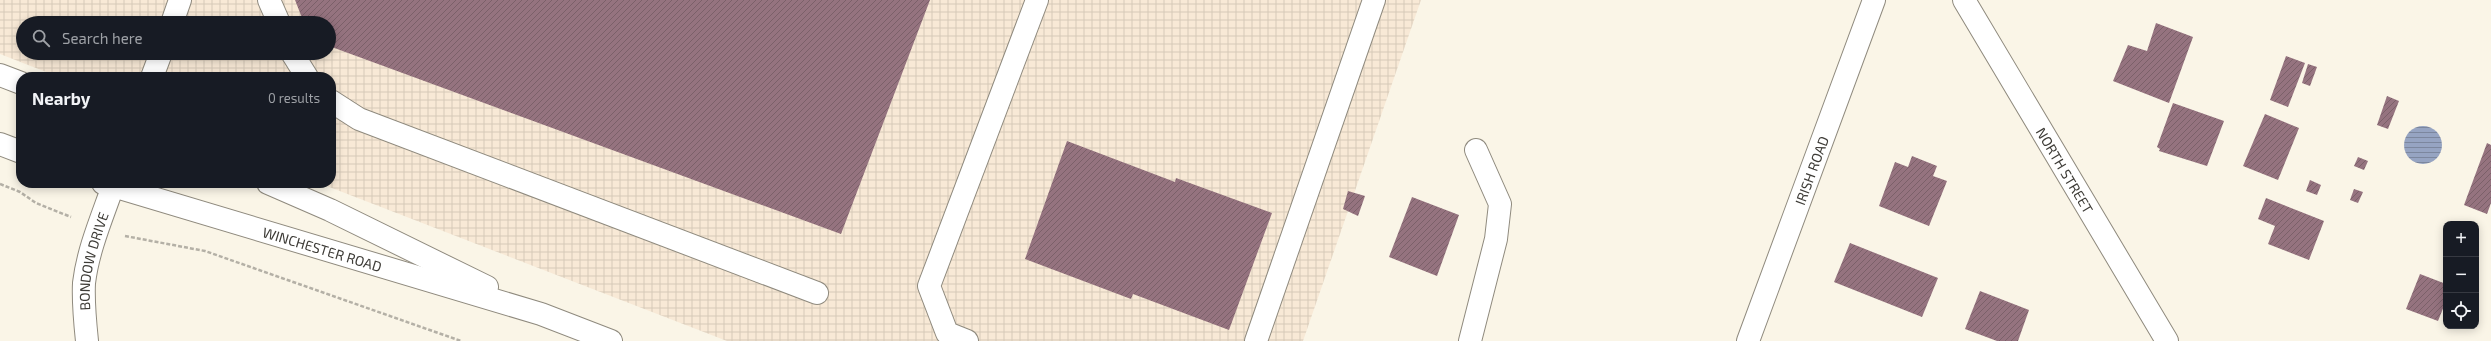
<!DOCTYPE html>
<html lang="en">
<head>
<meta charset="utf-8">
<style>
  :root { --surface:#171b24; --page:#20242c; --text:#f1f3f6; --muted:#9ea1a6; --line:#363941 }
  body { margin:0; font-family:"Exo 2",sans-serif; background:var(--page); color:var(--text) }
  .controls { position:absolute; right:12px; bottom:12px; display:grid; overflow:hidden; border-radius:8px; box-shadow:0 2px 10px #0003 }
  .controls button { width:36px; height:36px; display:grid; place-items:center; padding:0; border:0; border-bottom:1px solid var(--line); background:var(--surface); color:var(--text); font:20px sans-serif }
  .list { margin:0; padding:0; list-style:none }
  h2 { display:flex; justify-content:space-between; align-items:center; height:52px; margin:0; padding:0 16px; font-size:17px }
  h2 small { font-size:13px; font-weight:400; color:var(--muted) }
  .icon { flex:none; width:22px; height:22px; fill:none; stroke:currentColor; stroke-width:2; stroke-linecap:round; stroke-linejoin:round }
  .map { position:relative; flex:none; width:2491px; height:341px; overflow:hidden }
  .search { position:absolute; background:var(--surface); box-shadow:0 2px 10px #0003; left:16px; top:16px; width:320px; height:44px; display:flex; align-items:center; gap:10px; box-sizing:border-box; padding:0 14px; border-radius:22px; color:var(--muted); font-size:15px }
  .panel { position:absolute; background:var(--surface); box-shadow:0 2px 10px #0003; left:16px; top:72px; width:320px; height:116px; border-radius:16px }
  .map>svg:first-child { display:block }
</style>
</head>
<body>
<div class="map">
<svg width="2491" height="341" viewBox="0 0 2491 341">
  <defs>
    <pattern id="industrial-grid" width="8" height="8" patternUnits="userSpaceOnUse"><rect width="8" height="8" fill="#f8e9d6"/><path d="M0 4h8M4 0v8" fill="none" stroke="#d6c9b8"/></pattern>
    <pattern id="water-rules" width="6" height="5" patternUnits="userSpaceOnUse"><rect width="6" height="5" fill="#96a4c2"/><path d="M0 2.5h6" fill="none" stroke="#7c879e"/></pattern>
    <pattern id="building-hatch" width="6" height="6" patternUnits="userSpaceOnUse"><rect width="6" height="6" fill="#95737f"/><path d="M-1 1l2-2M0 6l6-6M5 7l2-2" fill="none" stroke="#7b6069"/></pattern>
  </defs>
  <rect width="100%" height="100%" fill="#faf5e7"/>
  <!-- industrial -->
  <path fill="url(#industrial-grid)" fill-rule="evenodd" d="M0,0H1421L1303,341H727L319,183H331V77H59L0,54ZM23,23H329V53H23Z"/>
  <!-- water -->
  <circle fill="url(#water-rules)" cx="2423" cy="145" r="19"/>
  <!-- building -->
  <g fill="url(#building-hatch)">
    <path d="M295,0H930L841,234L329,46V23H304Z"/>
    <path d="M2156,23L2193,37L2169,103L2113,81L2128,45L2147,51Z"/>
    <path d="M2286,56L2305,63L2288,107L2270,100Z"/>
    <path d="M2308,64L2317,67L2310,86L2302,83Z"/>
    <path d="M2387,96L2399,101L2388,129L2377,125Z"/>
    <path d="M2173,103L2224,121L2207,166L2159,151L2160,149L2157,147Z"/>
    <path d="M2265,114L2299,128L2278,180L2243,166Z"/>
    <path d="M1067,141L1175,182L1176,178L1272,213L1229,330L1133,294L1131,299L1025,259Z"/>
    <path d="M2487,143L2491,145V203L2487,214L2464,205Z"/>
    <path d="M1912,156L1937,166L1933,176L1947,181L1929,226L1879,206L1895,162L1908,167Z"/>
    <path d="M2358,157L2368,161L2364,170L2354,166Z"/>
    <path d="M2310,180L2321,185L2317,195L2306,191Z"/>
    <path d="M2354,189L2363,192L2358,203L2350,200Z"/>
    <path d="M1348,191L1365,196L1358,216L1343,209Z"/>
    <path d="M1412,197L1459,215L1437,276L1389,257Z"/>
    <path d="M2266,198L2324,221L2309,260L2268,244L2275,226L2258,219Z"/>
    <path d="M1850,243L1938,278L1922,317L1834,282Z"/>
    <path d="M2420,274L2446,284V301L2438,321L2406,309Z"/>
    <path d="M1980,291L2029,310L2018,341H1997L1965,329Z"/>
  </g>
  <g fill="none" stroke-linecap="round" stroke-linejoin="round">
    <!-- minor casing -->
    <g stroke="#8f8a7e" stroke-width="24">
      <g id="minor">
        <path d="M269,0L279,23"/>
        <path id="s1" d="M1964,0L2167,341"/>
        <path d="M172,23L180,0"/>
        <path d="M292,53L307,77"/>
        <path d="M0,75L21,83"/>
        <path d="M152,77L161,53"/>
        <path d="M331,101L359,119L817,293"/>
        <path d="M0,144L21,152"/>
        <path id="s2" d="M103,183L541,314L611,341"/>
        <path d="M268,183L330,210L487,287"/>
        <path id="s3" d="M87,341C85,322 83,302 84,283C88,249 103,215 114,183"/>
        <path d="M967,341L947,333L929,286L1037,0"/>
        <path d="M1256,341L1374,0"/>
        <path d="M1470,341L1496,239L1500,204L1476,150"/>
        <path id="s4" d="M1748,341L1874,0"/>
      </g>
    </g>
    <!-- path -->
    <g stroke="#b4b0a6" stroke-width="2.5" stroke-dasharray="4 2" stroke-linecap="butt">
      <path d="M0,184L20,192L36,203L71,217"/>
      <path d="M125,236L205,251L461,341"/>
    </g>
    <!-- minor -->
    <use href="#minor" stroke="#fff" stroke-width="22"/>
  </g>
  <g text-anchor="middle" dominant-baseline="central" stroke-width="4" stroke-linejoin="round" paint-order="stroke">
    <!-- street labels -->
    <g font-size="14" fill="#3e3c37" stroke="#fff">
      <text stroke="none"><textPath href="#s1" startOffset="198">NORTH STREET</textPath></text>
      <text stroke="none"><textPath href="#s4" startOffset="182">IRISH ROAD</textPath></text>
      <text stroke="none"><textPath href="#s2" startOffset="229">WINCHESTER ROAD</textPath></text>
      <text stroke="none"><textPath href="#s3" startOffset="81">BONDOW DRIVE</textPath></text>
    </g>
  </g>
</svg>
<div class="controls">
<button>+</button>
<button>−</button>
<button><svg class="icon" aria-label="locate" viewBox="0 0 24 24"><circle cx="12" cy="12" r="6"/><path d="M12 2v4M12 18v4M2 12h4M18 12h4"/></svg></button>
</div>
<div class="search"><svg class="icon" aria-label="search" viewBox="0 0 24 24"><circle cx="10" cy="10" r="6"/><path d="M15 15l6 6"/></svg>Search here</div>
<section class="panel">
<h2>Nearby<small>0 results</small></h2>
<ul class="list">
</ul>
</section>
</div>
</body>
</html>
